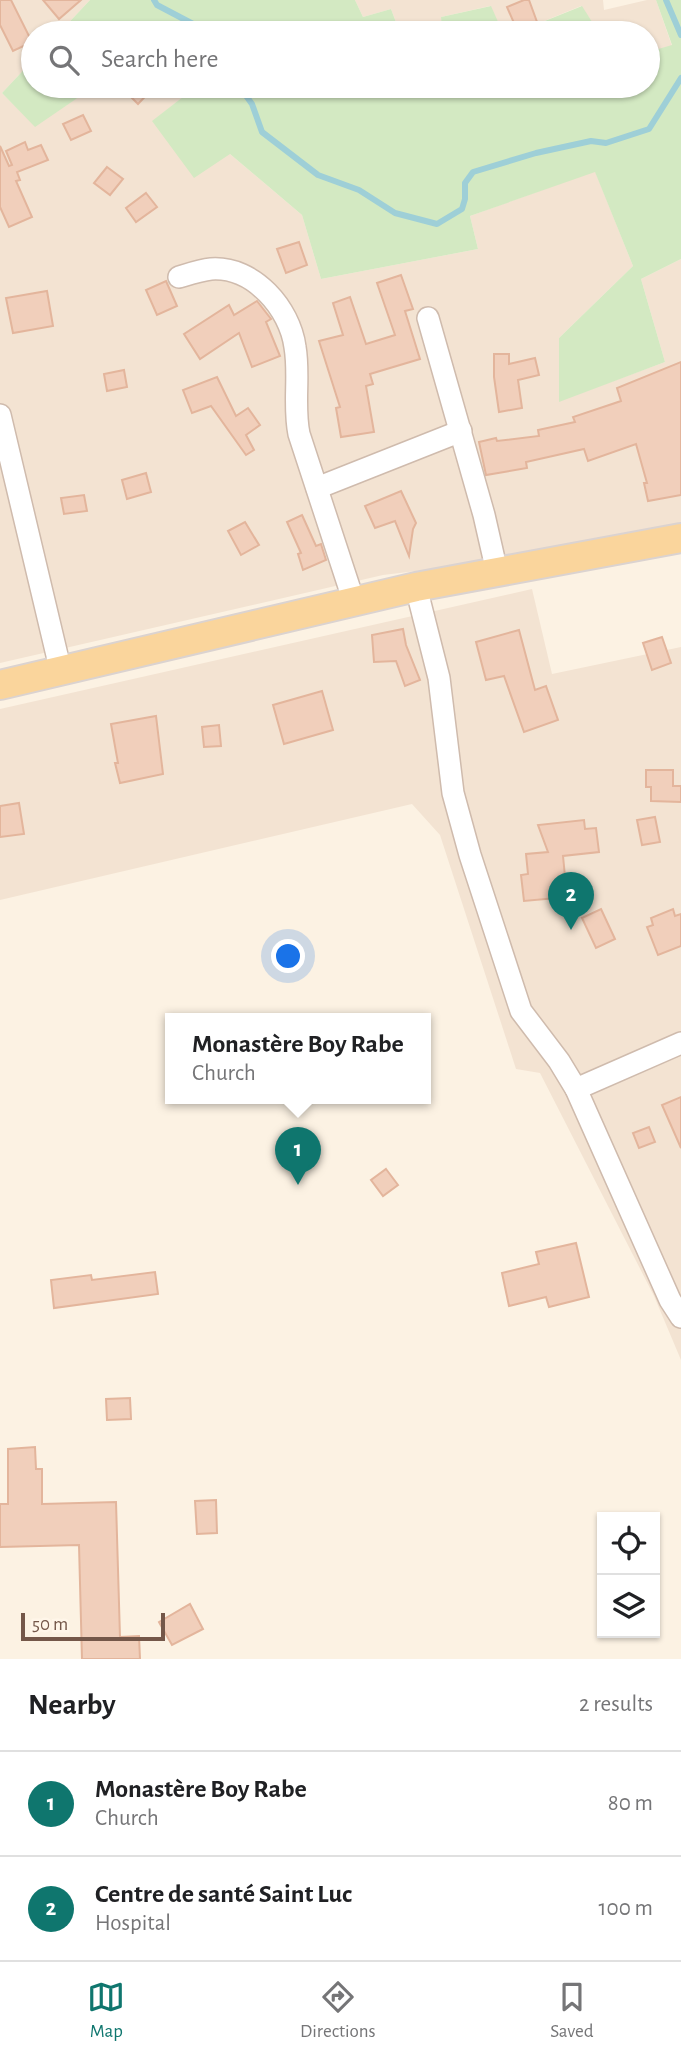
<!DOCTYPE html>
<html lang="en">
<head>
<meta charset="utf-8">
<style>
  :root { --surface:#fff; --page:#f6f6f6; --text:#202124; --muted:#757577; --line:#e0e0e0; --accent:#0f766e }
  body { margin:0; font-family:"Alegreya Sans",sans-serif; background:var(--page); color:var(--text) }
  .controls { position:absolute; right:21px; bottom:21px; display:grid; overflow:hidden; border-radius:0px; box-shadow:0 2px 5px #0004 }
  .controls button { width:63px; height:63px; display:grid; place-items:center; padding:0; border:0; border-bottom:2px solid var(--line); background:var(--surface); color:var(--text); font:35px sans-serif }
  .scale { position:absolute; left:21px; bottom:18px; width:144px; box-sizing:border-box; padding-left:7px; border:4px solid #745749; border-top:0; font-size:19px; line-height:24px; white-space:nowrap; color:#745749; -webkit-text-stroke:5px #fff6e9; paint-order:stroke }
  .you { position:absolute; left:289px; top:957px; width:24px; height:24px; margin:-18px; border:5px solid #fff; border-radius:50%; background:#1a73e8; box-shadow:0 0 0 10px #1a73e833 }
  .badge { display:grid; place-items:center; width:46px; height:46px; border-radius:50%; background:var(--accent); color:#fff; font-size:23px; font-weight:700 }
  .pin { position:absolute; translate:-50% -58px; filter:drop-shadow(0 2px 4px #0008) }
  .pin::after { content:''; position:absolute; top:37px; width:24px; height:21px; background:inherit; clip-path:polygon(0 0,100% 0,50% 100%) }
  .popup { position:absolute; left:165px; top:1013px; width:266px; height:91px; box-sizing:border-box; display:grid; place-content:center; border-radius:0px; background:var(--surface); filter:drop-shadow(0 2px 5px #0005); font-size:23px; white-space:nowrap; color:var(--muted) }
  .popup b { font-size:26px; color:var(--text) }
  .popup::after { content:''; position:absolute; left:50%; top:100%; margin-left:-14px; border:14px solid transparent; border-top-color:var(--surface) }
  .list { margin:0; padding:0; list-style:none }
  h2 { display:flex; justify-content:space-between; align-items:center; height:91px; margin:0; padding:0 28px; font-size:30px }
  h2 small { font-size:23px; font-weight:400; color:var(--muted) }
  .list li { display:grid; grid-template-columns:46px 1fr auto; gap:21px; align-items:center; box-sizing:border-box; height:105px; padding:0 28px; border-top:2px solid var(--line) }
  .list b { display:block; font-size:26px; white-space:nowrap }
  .list p { margin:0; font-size:23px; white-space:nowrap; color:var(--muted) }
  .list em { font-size:23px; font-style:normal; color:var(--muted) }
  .icon { flex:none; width:38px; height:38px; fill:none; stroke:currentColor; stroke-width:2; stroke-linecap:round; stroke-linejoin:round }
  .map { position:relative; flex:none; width:681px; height:1659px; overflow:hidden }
  .search { position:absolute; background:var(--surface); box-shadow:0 2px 5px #0004; left:21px; right:21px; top:21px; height:77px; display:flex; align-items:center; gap:18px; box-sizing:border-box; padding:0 24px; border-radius:38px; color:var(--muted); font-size:26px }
  .sheet { height:301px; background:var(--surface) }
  nav { display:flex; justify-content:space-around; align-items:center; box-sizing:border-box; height:98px; border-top:2px solid var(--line); background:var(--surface); font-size:19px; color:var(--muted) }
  nav a { display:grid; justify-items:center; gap:4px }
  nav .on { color:var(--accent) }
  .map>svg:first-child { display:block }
</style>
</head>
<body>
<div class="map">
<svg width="681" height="1659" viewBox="0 0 681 1659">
  <rect width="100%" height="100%" fill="#fcf2e3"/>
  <!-- residential -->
  <g fill="#f3e3d2">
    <path d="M0,0H90L59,33H33V60L2,93L35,126L95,86H197L153,121L230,154L302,215L321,279L478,249L470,216L595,171L633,266L559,338V401L665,362L641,279L681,259V526L516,559L383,575L0,663Z"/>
    <path d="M355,0H603L604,10L647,0H656L672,46L648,52V33H599L581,6L515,33H503L490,6L441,17L442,33H400L391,9L363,17Z"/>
    <path d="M532,589L552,674L681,647V1360L654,1296L540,1073L516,1069L440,835L412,804L0,900V709Z"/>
  </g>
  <!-- green -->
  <g fill="#d3e9c2">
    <path d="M90,0H355L363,17L391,9L400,33H180L176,30L171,33H59Z"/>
    <path d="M656,0H681V259L641,279L665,362L559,402V338L633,266L595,172L470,216L478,249L321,279L302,215L230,154L194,178L152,121L197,86H648V52L672,45Z"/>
    <path d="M491,6L503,33H442L441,17Z"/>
    <path d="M582,6L599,33H515Z"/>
    <path d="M33,60V86H95L35,127L2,93Z"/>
  </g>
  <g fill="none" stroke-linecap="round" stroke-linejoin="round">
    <!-- stream -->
    <g stroke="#9ecfd7" stroke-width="6">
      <path d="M154,0L157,5L195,25L201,33"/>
      <path d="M666,0L681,35"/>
      <path d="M239,86L252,104L262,132L318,175L359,190L395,213L437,224L462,209L465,199V183L473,172L536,153L591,141L606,143L649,129L681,78"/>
    </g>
  </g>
  <!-- building -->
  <g fill="#f1cfbb" stroke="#e3b59c" stroke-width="2">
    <path d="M0,0H11L32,42L13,51L0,25Z"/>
    <path d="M43,0H81L59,19Z"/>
    <path d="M524,0H529L537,22L517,30L507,7Z"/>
    <path d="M120,86H155L138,104Z"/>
    <path d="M83,115L91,131L71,140L63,124Z"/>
    <path d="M25,142L28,150L41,145L48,160L17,172L20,180L16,181L32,217L9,227L0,207V146L9,166L12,165L6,151Z"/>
    <path d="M107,167L123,179L110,195L94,183Z"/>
    <path d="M146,193L157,207L136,222L126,208Z"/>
    <path d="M299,242L307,265L286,273L277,249Z"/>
    <path d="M401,275L413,309L405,311L420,359L370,374L373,384L366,386L374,432L341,437L336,408L340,407L319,341L343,335L333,303L350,297L366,344L395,335L377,283Z"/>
    <path d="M166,281L177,306L157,315L146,290Z"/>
    <path d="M47,291L53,326L13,333L6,298Z"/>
    <path d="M257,301L271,319L266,322L280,356L252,367L239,333L200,359L184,334L229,305L234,315Z"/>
    <path d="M494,354H509V364L535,358L539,375L518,380L522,408L499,412L494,377Z"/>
    <path d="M681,362V495L648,501L644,483H647L636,444L588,461L584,449L526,462L527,468L486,475L479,442L496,438L497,441L539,436L538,430L575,422L573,417L621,401L617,388Z"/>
    <path d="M124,370L127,387L107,391L104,374Z"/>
    <path d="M217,377L236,416L248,408L260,425L246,435L254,450L246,455L211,406L192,413L183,390Z"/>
    <path d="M146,473L151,492L127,499L122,480Z"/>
    <path d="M401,491L416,523L413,529L409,556L395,521L375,528L365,506Z"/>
    <path d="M84,495L87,511L64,514L61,498Z"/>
    <path d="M302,515L316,546L321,544L326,560L303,570L298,554L301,553L287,522Z"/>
    <path d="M245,522L259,545L241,555L228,531Z"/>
    <path d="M403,629L406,645L420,680L405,686L396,661L374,662L372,635Z"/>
    <path d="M519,630L535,690L546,686L558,720L524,732L504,676L486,680L476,642Z"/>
    <path d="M662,637L671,663L652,670L643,643Z"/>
    <path d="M322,691L333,730L284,744L273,705Z"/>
    <path d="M156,716L163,774L120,783L115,763H118L111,724Z"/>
    <path d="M219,725L221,746L204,747L202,727Z"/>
    <path d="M646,770H673V786H681V802L651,801V787H646Z"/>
    <path d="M19,803L24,834L0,837V806Z"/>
    <path d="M655,817L660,842L642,845L637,820Z"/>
    <path d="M584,820L585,829L596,828L599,852L563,856L567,897L524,901L521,875L528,874L526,854L548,852L538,825Z"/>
    <path d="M601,909L615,939L596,948L582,918Z"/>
    <path d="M673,909L675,916L681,914V946L658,955L647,927L653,925L651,918Z"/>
    <path d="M681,1097V1148L662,1105Z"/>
    <path d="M649,1127L655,1142L639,1148L633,1133Z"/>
    <path d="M386,1169L398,1185L383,1196L371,1180Z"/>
    <path d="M576,1243L589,1297L549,1307L546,1297L509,1306L502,1273L539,1264L536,1252Z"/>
    <path d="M155,1272L158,1294L54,1308L51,1280L91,1275L92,1280Z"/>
    <path d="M130,1398L131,1419L107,1420L106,1399Z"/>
    <path d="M35,1447L36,1469H42V1504L116,1502L120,1637L139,1636L140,1659H82L79,1545L0,1547V1504H8V1449Z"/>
    <path d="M216,1500L217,1533L197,1534L195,1501Z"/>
    <path d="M190,1604L203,1629L172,1645L159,1622Z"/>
  </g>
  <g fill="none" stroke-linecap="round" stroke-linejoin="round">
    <!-- minor casing -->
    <g stroke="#cfbbad" stroke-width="24">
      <g id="minor">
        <path d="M179,277C189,274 201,270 211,269C254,266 290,309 295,347C300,376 293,405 299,434L354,602"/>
        <path d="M428,318L484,515L497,572"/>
        <path d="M0,415L61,672"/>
        <path d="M317,488L461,431"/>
        <path d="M416,587L439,678L453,793L470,855L521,1011L559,1061L576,1089L670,1300L681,1317"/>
        <path d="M576,1089L681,1043"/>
      </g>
    </g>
    <!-- major casing -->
    <g stroke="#dbd3d0" stroke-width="32">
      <path id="major" d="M0,685L416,587L681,538"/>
    </g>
    <!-- minor -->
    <use href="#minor" stroke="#fff" stroke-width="21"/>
    <!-- major -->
    <use href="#major" stroke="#fad59c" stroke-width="28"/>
  </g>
</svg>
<div class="controls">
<button><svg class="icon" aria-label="locate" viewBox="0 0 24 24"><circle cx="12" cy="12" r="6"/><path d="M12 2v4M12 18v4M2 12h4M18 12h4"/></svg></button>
<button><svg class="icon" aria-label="layers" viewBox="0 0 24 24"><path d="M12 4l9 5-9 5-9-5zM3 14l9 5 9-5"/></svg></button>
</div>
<div class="scale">50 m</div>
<div class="you"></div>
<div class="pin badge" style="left:298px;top:1185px">1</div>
<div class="popup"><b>Monastère Boy Rabe</b>Church</div>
<div class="pin badge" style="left:571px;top:930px">2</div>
<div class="search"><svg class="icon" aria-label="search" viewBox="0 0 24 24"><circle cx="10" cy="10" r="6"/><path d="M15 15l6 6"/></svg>Search here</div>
</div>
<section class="sheet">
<h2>Nearby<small>2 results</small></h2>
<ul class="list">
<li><span class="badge">1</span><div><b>Monastère Boy Rabe</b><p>Church</p></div><em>80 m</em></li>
<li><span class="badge">2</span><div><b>Centre de santé Saint Luc</b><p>Hospital</p></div><em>100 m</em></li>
</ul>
</section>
<nav>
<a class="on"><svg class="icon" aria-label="map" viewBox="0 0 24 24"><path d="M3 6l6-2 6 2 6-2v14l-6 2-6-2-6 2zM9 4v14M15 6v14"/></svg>Map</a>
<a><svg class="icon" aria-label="directions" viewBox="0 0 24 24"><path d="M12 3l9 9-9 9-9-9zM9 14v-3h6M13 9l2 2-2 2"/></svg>Directions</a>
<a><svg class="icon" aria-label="saved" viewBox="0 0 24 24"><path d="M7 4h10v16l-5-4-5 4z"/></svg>Saved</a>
</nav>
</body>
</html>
